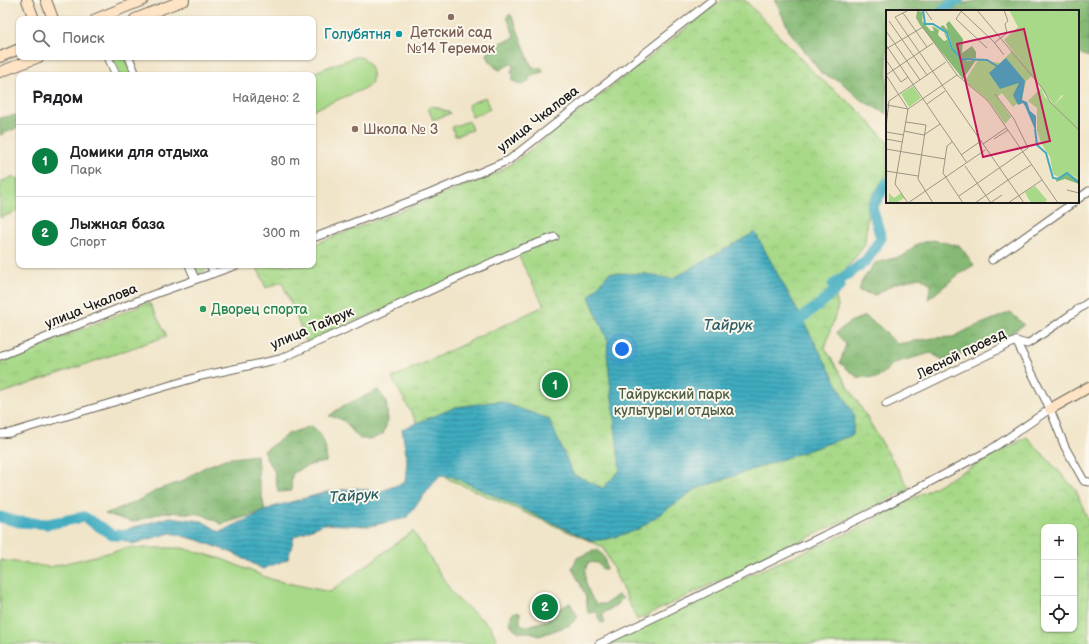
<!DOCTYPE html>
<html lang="ru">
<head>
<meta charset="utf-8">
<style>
  :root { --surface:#fff; --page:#f6f6f6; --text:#202124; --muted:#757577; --line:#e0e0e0; --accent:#0b8043 }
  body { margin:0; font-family:"Balsamiq Sans",sans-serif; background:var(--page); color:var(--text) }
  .controls { position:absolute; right:12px; bottom:12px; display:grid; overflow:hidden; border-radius:8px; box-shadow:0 1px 3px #0004 }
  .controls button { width:36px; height:36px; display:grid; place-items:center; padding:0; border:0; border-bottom:1px solid var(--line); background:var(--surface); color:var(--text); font:20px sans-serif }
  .you { position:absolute; left:622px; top:349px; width:14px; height:14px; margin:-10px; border:3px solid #fff; border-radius:50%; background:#1a73e8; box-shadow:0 0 0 6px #1a73e833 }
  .badge { display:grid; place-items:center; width:26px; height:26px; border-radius:50%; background:var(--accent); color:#fff; font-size:13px; font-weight:700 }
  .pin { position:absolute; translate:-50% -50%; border:2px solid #fff; box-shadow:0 1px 4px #0006 }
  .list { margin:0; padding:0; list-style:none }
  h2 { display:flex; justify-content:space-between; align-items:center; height:52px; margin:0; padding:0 16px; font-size:17px }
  h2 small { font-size:13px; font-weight:400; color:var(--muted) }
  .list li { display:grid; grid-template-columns:26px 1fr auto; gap:12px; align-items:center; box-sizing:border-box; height:72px; padding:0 16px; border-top:1px solid var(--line) }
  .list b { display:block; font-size:15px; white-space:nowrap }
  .list p { margin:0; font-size:13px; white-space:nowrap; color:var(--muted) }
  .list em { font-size:13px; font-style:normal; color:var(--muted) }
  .icon { flex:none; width:22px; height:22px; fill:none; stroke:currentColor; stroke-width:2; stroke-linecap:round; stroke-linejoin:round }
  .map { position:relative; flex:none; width:1089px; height:644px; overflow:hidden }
  .search { position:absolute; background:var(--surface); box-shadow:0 1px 3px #0004; left:16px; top:16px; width:300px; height:44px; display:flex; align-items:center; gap:10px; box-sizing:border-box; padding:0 14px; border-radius:8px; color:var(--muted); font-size:15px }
  .panel { position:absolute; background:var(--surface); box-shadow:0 1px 3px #0004; left:16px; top:72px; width:300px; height:196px; border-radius:8px }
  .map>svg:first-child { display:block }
</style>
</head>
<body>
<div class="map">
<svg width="1089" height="644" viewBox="0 0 1089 644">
  <defs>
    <pattern id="grass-tufts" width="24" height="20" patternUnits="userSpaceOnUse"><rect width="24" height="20" fill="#a7d988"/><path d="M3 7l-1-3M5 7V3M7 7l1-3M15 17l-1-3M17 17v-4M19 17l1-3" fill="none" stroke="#8fba75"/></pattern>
    <pattern id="forest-crowns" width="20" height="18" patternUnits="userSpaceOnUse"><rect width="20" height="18" fill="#85b974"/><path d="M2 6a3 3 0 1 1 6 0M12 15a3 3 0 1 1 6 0" fill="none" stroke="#729e64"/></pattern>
    <pattern id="park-crowns" width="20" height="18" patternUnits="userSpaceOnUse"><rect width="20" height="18" fill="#a7d988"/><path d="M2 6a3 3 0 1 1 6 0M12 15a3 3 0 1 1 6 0" fill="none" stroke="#8fba75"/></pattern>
    <pattern id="water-rules" width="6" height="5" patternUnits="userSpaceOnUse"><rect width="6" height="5" fill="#41acc0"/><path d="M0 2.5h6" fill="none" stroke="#368b9b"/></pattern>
  </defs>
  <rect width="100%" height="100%" fill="#fbf7ec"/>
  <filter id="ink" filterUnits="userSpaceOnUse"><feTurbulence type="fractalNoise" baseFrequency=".025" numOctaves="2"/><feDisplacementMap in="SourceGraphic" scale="8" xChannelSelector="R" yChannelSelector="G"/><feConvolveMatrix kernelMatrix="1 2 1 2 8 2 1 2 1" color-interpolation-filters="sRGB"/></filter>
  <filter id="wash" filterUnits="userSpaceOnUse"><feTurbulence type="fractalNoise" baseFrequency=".012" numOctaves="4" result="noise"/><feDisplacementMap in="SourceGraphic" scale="16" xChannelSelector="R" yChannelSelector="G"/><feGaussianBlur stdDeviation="0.9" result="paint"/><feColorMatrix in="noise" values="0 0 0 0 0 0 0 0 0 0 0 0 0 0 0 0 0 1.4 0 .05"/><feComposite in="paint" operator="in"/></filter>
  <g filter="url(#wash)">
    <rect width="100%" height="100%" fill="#f1e5c9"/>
    <!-- grass -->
    <path fill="url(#grass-tufts)" stroke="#627a52" d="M149,302L167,336L0,394V362Z"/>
    <!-- forest -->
    <g fill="url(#forest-crowns)" stroke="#506a48">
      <path d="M775,0H948L936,11H887V114L861,100L840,81L822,74L790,32Z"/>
      <path d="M981,0H1089V57L1078,53V11H952L960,4Z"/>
      <path d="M508,15H511L515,23L530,63L534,68H542L543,72L530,77L528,82L522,85L511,80L514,75L511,73L513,66L511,64L508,65L500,70C494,68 489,61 487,55C489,48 497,49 500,43L514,38V35L507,17Z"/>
      <path d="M16,115L19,117V127L0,135V118C5,116 10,117 16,115Z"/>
      <path d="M932,240L960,246L974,265C957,274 943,288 928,299L931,284L920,277L894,284L875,295L859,291L862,281L875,263L903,256L917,244Z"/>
      <path d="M1011,312L1024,325L997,341L943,360L931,353L894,363L878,378L857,377L840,363L846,344L836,333L850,322L865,316L880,327L897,344L934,338L953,337L971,328Z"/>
      <path d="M378,390L386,401L388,420L383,434L372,439H360C347,427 349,419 329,416L343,406Z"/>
      <path d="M311,426C324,433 327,448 326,462C313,464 303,466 292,474L291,484L292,491L278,492L274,470L268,462L264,451L288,434Z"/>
      <path d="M257,455L259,483L265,511L222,524L201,514L164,512L133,522L105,514L140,500L159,489L181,482L203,468L225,459Z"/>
      <path d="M597,549C604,555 606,560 606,569H602C599,562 595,562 588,563C581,576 588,593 596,604H605L618,595L623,598L616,605L602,614L605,622L601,623L598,617V612L588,613C587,609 587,607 587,603C586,593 577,578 572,568L577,558Z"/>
      <path d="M570,603L578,617L570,625L539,636L531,632H519L513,628L510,623L511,615L515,612L520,613V624L525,627L548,620L553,613Z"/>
    </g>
    <!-- park -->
    <g fill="url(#park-crowns)" stroke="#627a52" fill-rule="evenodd">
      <path d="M722,0H745L815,74L857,109L868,120L887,142V174L868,203L865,245L833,285L838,306L825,348L910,489L637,620L603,547L448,479L392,378L544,306L516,251L307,343L282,282L266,288L257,267L262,265H313V245L497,173L520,158Z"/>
      <path d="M111,57H125L133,75H118Z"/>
      <path d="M433,106L451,113L433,120L428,108Z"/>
      <path d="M469,121L472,130L455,136L452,127Z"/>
      <path d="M191,265H207C207,271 201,274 195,273Z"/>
      <path d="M1027,437L1076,490L1089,523V644H606L693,599L855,530ZM1044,527H1074V629H1044Z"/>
    </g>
    <!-- garden -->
    <g fill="#a7d988" stroke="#627a52">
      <path d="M355,57C359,57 362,57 365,59C370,63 375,77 371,83C370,85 368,86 366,88L313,110V75H307Z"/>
      <path d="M485,97L490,109L472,117L468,105Z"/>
      <path d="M13,177L19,179V210L0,218V182Z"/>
      <path d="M413,531L455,597L491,627L498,644H0V560L50,567L128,548H182L222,559L273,580L330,592Z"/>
    </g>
    <!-- water -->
    <path fill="url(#water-rules)" stroke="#2e646e" d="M755,232L854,415L853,435L696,489L637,530L608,539L592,541L453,477L440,475L406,518L370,526L323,524L294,537L288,559L263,569L235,554L201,541L171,533L132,544L112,535L131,528L170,517L202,521L220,532L273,507L327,492L356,488L379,492L405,482L407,461L402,429L456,407L499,401L549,419L573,474L603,488L620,470L607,354L608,341L589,297L609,273L647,274L672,279Z"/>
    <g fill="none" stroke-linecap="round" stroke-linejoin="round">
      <!-- river -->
      <g stroke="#41acc0" stroke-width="11">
        <path d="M942,11L955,1L959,0"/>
        <path d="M790,327L820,304L840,286L833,285L866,261L881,238L872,207L887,183"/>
        <path d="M0,517L19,522L48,524L84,517L105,530L112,535H127"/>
      </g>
    </g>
  </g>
  <g filter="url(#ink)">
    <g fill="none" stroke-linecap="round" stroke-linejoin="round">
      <!-- street casing -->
      <g stroke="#676259" stroke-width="9">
        <g id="street">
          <path d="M108,57L116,75"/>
          <path d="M129,57L136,75"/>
          <path d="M1078,199L1089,191"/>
          <path d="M313,238L429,194L509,160L712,0"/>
          <path d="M992,260L1074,202"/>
          <path d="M189,265L195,279"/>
          <path d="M210,265L214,273"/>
          <path d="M1016,341L1050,409L1065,447L1084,481L1089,482"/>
          <path d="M0,356L152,295L237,265"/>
          <path d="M886,404L1016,341L1027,344C1048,331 1068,316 1089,302"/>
          <path d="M0,434L10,433L201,376L280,359L521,249L555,237"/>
          <path d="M599,644L877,510L990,450L1050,409"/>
        </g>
      </g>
      <!-- secondary casing -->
      <g stroke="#676259" stroke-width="12">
        <g id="secondary">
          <path d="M27,0L34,19"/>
          <path d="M46,0L53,19"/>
          <path d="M96,19L143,0"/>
          <path d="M135,19L184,0"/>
          <path d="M0,57L19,49"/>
          <path d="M0,72L39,57"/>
          <path d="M1050,409L1089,387"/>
        </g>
      </g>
      <!-- street -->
      <use href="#street" stroke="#fff" stroke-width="7"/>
      <!-- secondary -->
      <use href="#secondary" stroke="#fee4c5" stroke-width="10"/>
    </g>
  </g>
  <!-- markers -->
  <g fill="#8d6e63" stroke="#fbf7ec" stroke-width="1.5">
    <circle cx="451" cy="17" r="4"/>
    <circle cx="355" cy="129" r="4"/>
  </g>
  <circle fill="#0f9aa8" stroke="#fbf7ec" stroke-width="1.5" cx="399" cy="34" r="4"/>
  <circle fill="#2e9e5b" stroke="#fbf7ec" stroke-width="1.5" cx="203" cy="309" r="4"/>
  <g text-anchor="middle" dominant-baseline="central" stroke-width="4" stroke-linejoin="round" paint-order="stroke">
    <!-- education labels -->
    <g font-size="14" fill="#785e54" stroke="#fbf7ec">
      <text x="451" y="32">Детский сад<tspan x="451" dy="16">№14 Теремок</tspan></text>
      <text x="363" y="129" text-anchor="start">Школа № 3</text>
    </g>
    <!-- culture labels -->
    <g font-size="14" fill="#0d838f" stroke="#fbf7ec" text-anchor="end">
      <text x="391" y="34">Голубятня</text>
    </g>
    <!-- street labels -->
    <g font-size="14" fill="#1c1c1c" stroke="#fbf7ec">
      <text transform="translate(538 119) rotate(-38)">улица Чкалова</text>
      <text transform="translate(91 306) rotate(-22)">улица Чкалова</text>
      <text transform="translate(312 328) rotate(-23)">улица Тайрук</text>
      <text transform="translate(961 354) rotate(-26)">Лесной проезд</text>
    </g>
    <!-- leisure labels -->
    <g font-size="14" fill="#27864d" stroke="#fbf7ec" text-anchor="start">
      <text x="211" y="309">Дворец спорта</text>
    </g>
    <!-- park labels -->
    <g font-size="14" fill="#4d5e42" stroke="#fbf7ec">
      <text x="674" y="394">Тайрукский парк<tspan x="674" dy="16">культуры и отдыха</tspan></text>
    </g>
    <!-- water labels -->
    <g font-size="15" font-style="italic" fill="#2d5d66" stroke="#fbf7ec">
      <text x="728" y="325">Тайрук</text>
      <text transform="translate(354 496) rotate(-4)">Тайрук</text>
    </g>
  </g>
  <!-- overview -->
  <g transform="translate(886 10)">
    <rect width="193" height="193" fill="#f1e5c9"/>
    <path d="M31,1L37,2L36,11L45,21H48L46,16L53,20L52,25L58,31L61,30L58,22L60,24L65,39L74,48L82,51L90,50L77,69L34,15L30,8ZM63,11L77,29L76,43L86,36L90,42V48L79,50L67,40L63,25L54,17L57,15L62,20L60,14ZM180,162L193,170V174L179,169L170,172L171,168Z" fill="#85b974"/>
    <path d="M149,176L161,190L158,193H145L141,186L139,182Z" fill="#a7d988"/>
    <path d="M123,0H193V94L176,85L168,95L146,66L140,71L136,89L127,97L116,83L111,87L125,107L119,114L103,91L79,71L92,50L114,53L126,41L138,55L118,30L132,17ZM27,76L35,88L23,97L15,84ZM3,183L8,188L15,183L18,188L10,193H3Z" fill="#a7d988"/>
    <path d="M155,78L159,87L168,95L179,84L193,94V169L180,162L172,167L167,164L164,147L155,133L151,120V98L142,91Z" fill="#a7d988"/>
    <path d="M120,48L139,71L136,90L141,92L144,101L150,106V122L139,96L137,93L132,95L127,85L133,73L114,79L103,63Z" fill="#41acc0"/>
    <path fill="none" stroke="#41acc0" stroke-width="2" d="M37,0L39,14H47L61,23L66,39L76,49L101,50L114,58M149,119L151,135L160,143L167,168L172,169L181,163L193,173"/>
    <path fill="none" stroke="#9c9584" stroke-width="1" d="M23,0L9,7L122,170L89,193M39,0L46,10M74,0L108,32L118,45M76,0L70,9L101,38M91,0L157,79L164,92L193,120M17,3L41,37M3,11L41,65M0,21L34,70M108,33L121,23L119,14L122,11L118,0M0,35L81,153M0,39L37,17L71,65L102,91L172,193M0,50L15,72L22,67M0,65L47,33M0,65L22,99M41,94L59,81M1,95L22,99M20,112L40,115L32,169L47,193M0,117L3,91L60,52M18,121L38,125M0,122L18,125M38,125L54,114M0,129L16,132M108,129L122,120M66,132L61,136L57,163L77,193M97,134L120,118M0,139L59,149M75,145L95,131M79,156L105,193M0,161L32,166M181,180L193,183M73,186L142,138L128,109L109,84M22,193L9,174L22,99L71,65M22,193L99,140M104,193L116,185M122,193L156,170M138,193L122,170L145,155"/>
    <path fill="#c2185b" fill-opacity="0.15" stroke="#c2185b" stroke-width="2" d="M138,19L164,131L97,147L71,34Z"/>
    <rect width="193" height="193" fill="none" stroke="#1c1c1c" stroke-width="2"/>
  </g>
</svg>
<div class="controls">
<button>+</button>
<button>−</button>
<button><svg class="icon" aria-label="locate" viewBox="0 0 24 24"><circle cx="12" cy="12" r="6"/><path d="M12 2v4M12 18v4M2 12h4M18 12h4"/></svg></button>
</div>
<div class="you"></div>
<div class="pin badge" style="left:555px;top:385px">1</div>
<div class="pin badge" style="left:545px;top:607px">2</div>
<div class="search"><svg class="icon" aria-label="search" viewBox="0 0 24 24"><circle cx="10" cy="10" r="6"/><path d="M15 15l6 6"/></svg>Поиск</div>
<section class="panel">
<h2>Рядом<small>Найдено: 2</small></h2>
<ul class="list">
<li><span class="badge">1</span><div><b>Домики для отдыха</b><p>Парк</p></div><em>80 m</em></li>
<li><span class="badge">2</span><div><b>Лыжная база</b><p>Спорт</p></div><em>300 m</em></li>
</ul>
</section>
</div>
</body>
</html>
